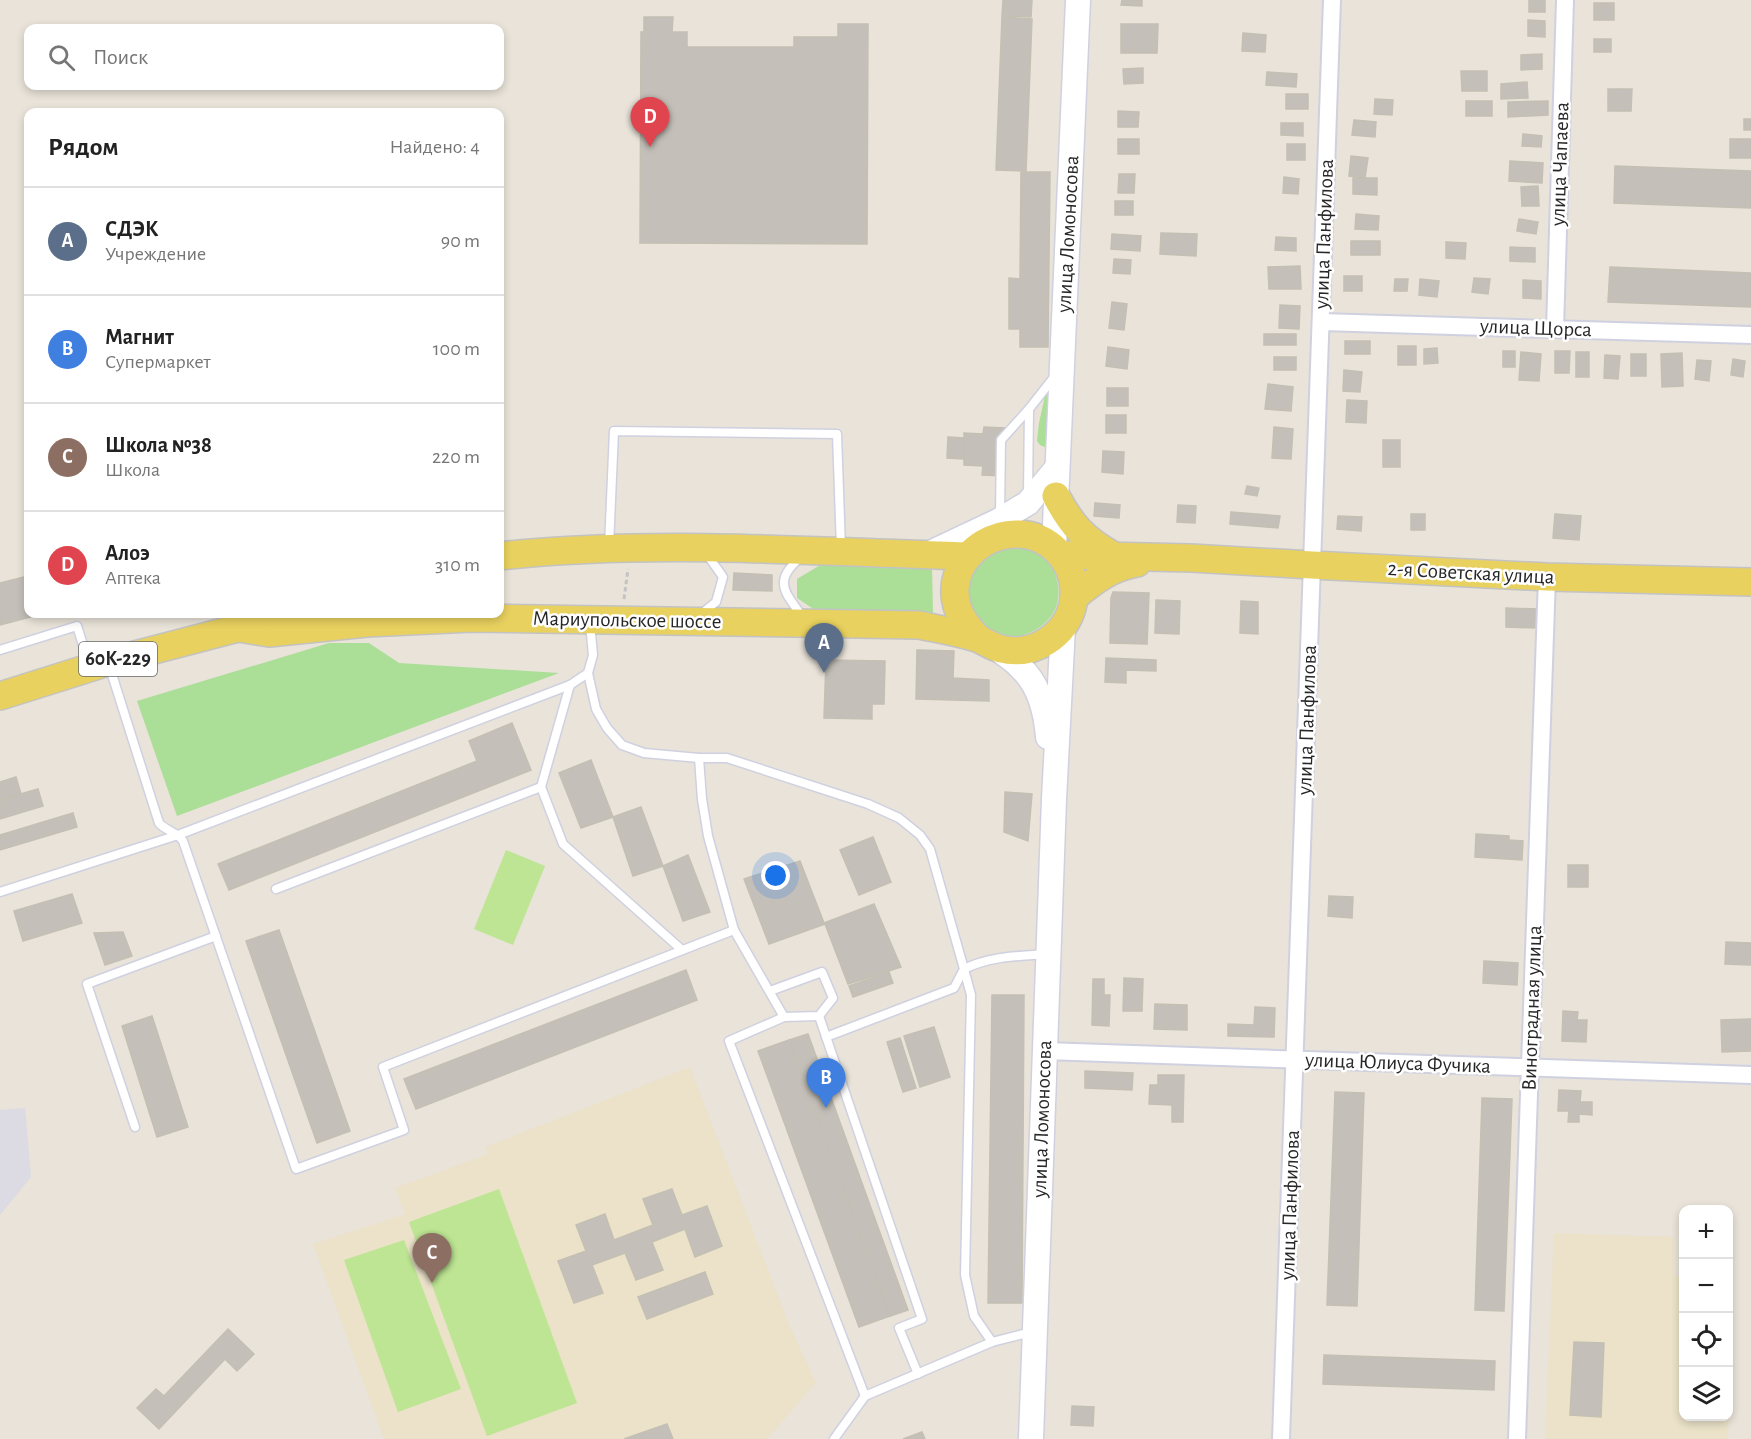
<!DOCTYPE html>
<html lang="ru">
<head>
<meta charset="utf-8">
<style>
  :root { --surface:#fff; --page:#f2f2f2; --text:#222; --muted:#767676; --line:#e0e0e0; --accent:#2563eb }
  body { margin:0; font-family:"Alegreya Sans",sans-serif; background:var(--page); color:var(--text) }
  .controls { position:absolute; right:18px; bottom:18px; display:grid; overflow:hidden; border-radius:12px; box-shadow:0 3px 9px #0003 }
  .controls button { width:54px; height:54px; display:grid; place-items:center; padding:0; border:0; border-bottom:2px solid var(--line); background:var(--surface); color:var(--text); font:30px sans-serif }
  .you { position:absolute; left:776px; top:876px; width:21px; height:21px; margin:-15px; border:4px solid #fff; border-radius:50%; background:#1a73e8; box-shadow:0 0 0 9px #1a73e833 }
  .badge { display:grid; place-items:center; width:39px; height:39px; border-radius:50%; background:var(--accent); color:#fff; font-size:20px; font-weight:700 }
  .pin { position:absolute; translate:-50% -50px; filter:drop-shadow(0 2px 3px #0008) }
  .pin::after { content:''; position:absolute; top:32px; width:21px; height:18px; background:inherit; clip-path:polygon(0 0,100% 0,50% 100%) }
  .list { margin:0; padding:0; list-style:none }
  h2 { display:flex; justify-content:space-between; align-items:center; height:78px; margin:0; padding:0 24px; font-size:26px }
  h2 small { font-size:20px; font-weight:400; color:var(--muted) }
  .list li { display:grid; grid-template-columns:39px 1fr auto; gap:18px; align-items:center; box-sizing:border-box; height:108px; padding:0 24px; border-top:2px solid var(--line) }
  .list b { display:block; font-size:22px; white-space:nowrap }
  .list p { margin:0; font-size:20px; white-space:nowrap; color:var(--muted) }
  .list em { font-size:20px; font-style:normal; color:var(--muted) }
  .icon { flex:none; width:33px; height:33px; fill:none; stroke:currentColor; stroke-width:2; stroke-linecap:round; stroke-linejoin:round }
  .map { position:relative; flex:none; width:1751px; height:1439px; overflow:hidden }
  .search { position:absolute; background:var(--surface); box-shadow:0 3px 9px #0003; left:24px; top:24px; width:480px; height:66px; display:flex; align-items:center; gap:15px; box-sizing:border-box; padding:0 21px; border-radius:12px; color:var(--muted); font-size:22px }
  .panel { position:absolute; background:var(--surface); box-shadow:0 3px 9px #0003; left:24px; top:108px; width:480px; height:510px; border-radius:12px }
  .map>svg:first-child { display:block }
</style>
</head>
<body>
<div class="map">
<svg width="1751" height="1439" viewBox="0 0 1751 1439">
  <rect width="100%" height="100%" fill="#e9e3d9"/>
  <!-- industrial -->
  <path fill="#dcdae2" d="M25,1108L31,1177L0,1215V1110Z"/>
  <!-- education -->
  <g fill="#ebe2c9">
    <path d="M690,1067L788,1322L816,1383L767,1439H384L313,1244L405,1214L395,1188L488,1154L485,1147Z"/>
    <path d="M1554,1233L1674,1237L1673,1276H1683L1684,1416H1728V1278H1733L1728,1439H1545Z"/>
  </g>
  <!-- green -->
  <g fill="#abde97">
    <path d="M1052,390L1047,448L1040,445L1037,441L1039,423L1046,391Z"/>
    <path d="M1020,544C1027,548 1038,551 1044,557C1051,563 1055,572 1057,581C1066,616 1034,640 1002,637C996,636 985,632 981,627C974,619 969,604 964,594L982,553Z"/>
    <path d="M822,564L932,567L933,614H821L797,598V579Z"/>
    <path d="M329,643H369L399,663L559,673L177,816L137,701Z"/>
  </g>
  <!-- pitch -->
  <g fill="#bde593">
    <path d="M506,850L545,866L513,945L474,929Z"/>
    <path d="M499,1189L577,1403L487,1436L409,1222Z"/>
    <path d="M404,1240L461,1389L398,1412L344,1260Z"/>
  </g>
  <!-- building -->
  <g fill="#c4c0b9" stroke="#c4bfb3" stroke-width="1.5">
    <path d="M1003,0H1032L1031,17L1002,16Z"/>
    <path d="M1122,0H1142V6L1121,5Z"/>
    <rect x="1529" y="0" width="16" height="12"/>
    <rect x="1594" y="3" width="20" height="17"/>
    <path d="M644,17H673L672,32H687V47H794V37H838V24H868L867,244L640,243L641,32H644Z"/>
    <path d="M1002,17L1032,19L1026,171L996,170Z"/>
    <path d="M1528,20L1545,21V37L1528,36Z"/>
    <path d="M1121,24H1158L1157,53H1121Z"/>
    <path d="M1243,33L1266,35L1265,52L1242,51Z"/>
    <rect x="1594" y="39" width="17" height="13"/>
    <path d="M1542,54V69L1521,70V55Z"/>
    <path d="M1143,68V83L1124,84L1123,69Z"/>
    <path d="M1461,71H1487V91H1462Z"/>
    <path d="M1267,72L1297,74L1296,87L1266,85Z"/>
    <path d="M1527,82L1528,98L1501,99V84Z"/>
    <path d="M1608,89H1632L1631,111H1608Z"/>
    <rect x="1286" y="94" width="22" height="15"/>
    <path d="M1375,99L1393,100L1392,115L1374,114Z"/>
    <rect x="1466" y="101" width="26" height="15"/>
    <path d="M1548,101V115L1508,117V102Z"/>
    <path d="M1118,111L1139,112L1138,127H1118Z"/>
    <rect x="1744" y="119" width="7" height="11"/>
    <path d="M1354,120L1376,122L1375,137L1352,135Z"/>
    <path d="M1281,123H1303V136L1281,135Z"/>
    <path d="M1523,134L1542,136L1541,147L1522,146Z"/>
    <rect x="1118" y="139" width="21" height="15"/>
    <rect x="1730" y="139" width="21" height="19"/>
    <rect x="1287" y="144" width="18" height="16"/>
    <path d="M1351,156L1368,158L1365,178L1349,176Z"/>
    <path d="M1510,161L1543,163L1542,183L1509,181Z"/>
    <path d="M1615,166L1751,171V208L1614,203Z"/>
    <path d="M1021,172H1050L1048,347H1020V329H1009V278L1020,279Z"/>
    <path d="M1119,174H1135L1134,193H1118Z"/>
    <path d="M1284,177L1299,179L1298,194L1283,193Z"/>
    <path d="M1353,178H1377V195L1353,194Z"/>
    <path d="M1538,186L1539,206H1522L1521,187Z"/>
    <rect x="1115" y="201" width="18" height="14"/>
    <path d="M1356,214L1379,216L1378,230L1355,229Z"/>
    <path d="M1519,219L1538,222L1536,234L1517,231Z"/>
    <path d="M1161,233L1197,234L1196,256L1160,254Z"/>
    <path d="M1112,234L1141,236L1140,251L1111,249Z"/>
    <path d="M1276,237L1296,238V251L1275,250Z"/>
    <rect x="1351" y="241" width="29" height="14"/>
    <path d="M1446,242L1466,243L1465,259L1446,258Z"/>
    <path d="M1510,247L1535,248V262L1510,261Z"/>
    <path d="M1114,259L1131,260L1130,274L1113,273Z"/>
    <path d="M1300,266L1301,289H1269L1268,267Z"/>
    <path d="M1610,267L1751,273V307L1608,302Z"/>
    <rect x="1344" y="276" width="18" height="15"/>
    <path d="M1474,278L1490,279L1488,294L1472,292Z"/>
    <path d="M1395,279H1408L1407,291H1394Z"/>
    <path d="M1420,279L1439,281L1437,297L1419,295Z"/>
    <path d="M1523,280L1541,281V299L1523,298Z"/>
    <path d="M1112,302L1127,304L1124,330L1109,328Z"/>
    <path d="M1280,305L1300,306L1299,329L1279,328Z"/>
    <rect x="1264" y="334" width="32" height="11"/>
    <rect x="1345" y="341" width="25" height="13"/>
    <rect x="1398" y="346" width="18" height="19"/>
    <path d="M1108,347L1129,350L1127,369L1106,366Z"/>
    <path d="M1437,348L1438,363L1424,364V349Z"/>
    <rect x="1503" y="351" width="12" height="16"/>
    <path d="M1555,351H1570L1569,373H1555Z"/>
    <path d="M1521,352L1541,354L1539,381L1519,380Z"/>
    <rect x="1576" y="352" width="13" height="25"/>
    <path d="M1682,353L1683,386L1662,387L1661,354Z"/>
    <rect x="1631" y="354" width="15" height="22"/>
    <path d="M1605,355L1620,356L1618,379L1604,378Z"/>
    <rect x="1274" y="357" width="22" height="13"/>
    <path d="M1733,359L1745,361L1743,377L1731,375Z"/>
    <path d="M1697,360L1711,361L1709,381L1695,379Z"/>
    <path d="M1344,370L1362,372L1360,392L1343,391Z"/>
    <path d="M1268,384L1293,387L1291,411L1265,409Z"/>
    <rect x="1107" y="388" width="21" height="18"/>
    <path d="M1347,400L1367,401L1366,423L1346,422Z"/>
    <rect x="1106" y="415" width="20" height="18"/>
    <path d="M984,427L1005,428L1004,476L982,475L983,466L964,465V433L983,434Z"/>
    <path d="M1274,427L1293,429L1291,459L1272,458Z"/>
    <path d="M948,437L964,438V459L947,458Z"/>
    <rect x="1383" y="440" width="17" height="27"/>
    <path d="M1103,451L1124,452L1123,474L1102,472Z"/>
    <path d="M1247,486L1259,488L1257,496L1245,494Z"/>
    <path d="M1095,503L1120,505L1119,518L1094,516Z"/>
    <path d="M1178,505L1196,506L1195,523L1177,522Z"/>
    <path d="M1231,512L1280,516L1278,528L1230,524Z"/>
    <rect x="1411" y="514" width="14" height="16"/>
    <path d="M1555,514L1581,516L1579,540L1553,538Z"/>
    <path d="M1338,516L1362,517L1361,531L1337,529Z"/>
    <path d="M734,573L772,575V591L733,590Z"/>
    <path d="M28,576V614H42L0,625V583Z"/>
    <path d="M1113,592L1149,593L1147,644L1110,643L1111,598Z"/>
    <path d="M1156,600L1180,601L1179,634L1155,633Z"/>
    <path d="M1241,601L1258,602V634L1240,633Z"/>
    <path d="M1506,608L1536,609L1535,628L1506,627Z"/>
    <path d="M917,650L954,651L953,678L989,680V701L916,699Z"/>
    <path d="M1106,658L1156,660V671L1126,670V683L1105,682Z"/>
    <path d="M826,660L885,661L884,704H872V719L824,718Z"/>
    <path d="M512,723L531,770L229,890L218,864L477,761L469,741Z"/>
    <path d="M591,760L613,817L641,807L663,866L633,876L613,817L581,828L559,773Z"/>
    <path d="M16,777L21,794L0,800V782Z"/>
    <path d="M38,789L43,806L0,819V800Z"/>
    <path d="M1005,792L1032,794L1028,841L1004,832Z"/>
    <path d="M73,813L77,827L0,850V835Z"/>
    <path d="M1476,834L1509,836V840L1523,841L1522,860L1475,857Z"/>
    <path d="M873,837L891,882L859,895L840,850Z"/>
    <path d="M688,855L710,912L683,921L663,866Z"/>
    <path d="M800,861L824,923L874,904L901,967L848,984L825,924L769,944L744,879Z"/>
    <rect x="1568" y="865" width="20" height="22"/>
    <path d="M72,894L82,923L23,941L14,911Z"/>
    <path d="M1329,896L1353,897L1352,918L1328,916Z"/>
    <path d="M279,930L350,1131L317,1143L246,941Z"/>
    <path d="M123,932L132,956L105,965L94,933Z"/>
    <path d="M1726,942L1751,943V965L1725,964Z"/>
    <path d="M1484,961L1518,963L1517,985L1483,983Z"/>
    <path d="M686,970L697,1000L416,1109L404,1079Z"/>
    <path d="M889,972L893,983L853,997L849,986Z"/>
    <path d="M1124,978L1143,979L1142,1011H1123Z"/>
    <path d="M1093,979H1104V995H1110L1109,1026L1092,1025Z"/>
    <path d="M992,995H1024L1022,1303H988Z"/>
    <path d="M1155,1004L1187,1005V1030L1154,1029Z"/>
    <path d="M1255,1007L1275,1008L1274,1037L1228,1036V1024L1254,1025Z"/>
    <path d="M1563,1011L1578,1012L1577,1020H1587L1586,1042L1562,1041Z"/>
    <path d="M152,1016L188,1127L157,1137L122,1026Z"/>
    <path d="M1751,1019V1051L1722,1052L1721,1020Z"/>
    <path d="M934,1027L950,1077L920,1087L904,1036Z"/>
    <path d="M808,1034L908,1310L890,1316L789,1040Z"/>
    <path d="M900,1038L916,1088L903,1092L887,1042Z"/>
    <path d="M789,1040L890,1316L859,1327L758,1051Z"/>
    <path d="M1085,1071L1133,1073L1132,1090L1085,1088Z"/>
    <path d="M1158,1075H1184L1183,1122H1172V1105L1149,1104L1150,1085H1158Z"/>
    <path d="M1559,1090L1581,1091L1580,1102H1592V1115L1579,1114V1122H1568L1569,1111H1558Z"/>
    <path d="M1335,1092L1364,1093L1357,1306L1327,1305Z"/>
    <path d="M1482,1098L1512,1099L1504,1311L1475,1310Z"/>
    <path d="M672,1189L682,1215L707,1206L722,1246L695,1257L685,1229L652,1242L663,1270L636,1280L625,1253L592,1265L603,1293L574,1303L558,1261L586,1251L576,1225L605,1214L614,1240L653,1225L643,1199Z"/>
    <path d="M705,1272L713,1294L647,1319L638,1297Z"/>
    <path d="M228,1329L254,1354L237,1371L225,1359L159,1429L137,1408L156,1389L164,1396Z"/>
    <path d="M1574,1342L1604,1343L1601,1417L1570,1415Z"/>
    <path d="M1324,1355L1495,1361L1494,1390L1323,1384Z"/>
    <path d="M1072,1406L1094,1407L1093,1426L1071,1425Z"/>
    <path d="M667,1424L673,1439H624Z"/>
    <path d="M922,1432L925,1439H903Z"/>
  </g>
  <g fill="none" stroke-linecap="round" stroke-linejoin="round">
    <!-- lane casing -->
    <g stroke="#cfd1e0" stroke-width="11">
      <g id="lane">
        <path d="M1028,495L1029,409L1055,376"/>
        <path d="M1000,515L1001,440L1029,409"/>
        <path d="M609,546L614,431L837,434L841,549"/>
        <path d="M801,557C771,582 786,593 804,619"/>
        <path d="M701,614L716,602L723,577L706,553"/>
        <path d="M0,650L77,626L89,664"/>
        <path d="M109,665L159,823C166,831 177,832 183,841L296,1169L404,1130L383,1067L734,930L784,1017L819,1016L833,998L822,972L770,991"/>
        <path d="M588,673L596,709L607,728L622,745L644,753L699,758H727L868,804L899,818L920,835L930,849L964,969L954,988L826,1037"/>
        <path d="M699,758L702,799L708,836L734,930"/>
        <path d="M541,787L570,685"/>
        <path d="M276,889L541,787L563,844L682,950"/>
        <path d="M0,892L178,835L570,685L588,673L593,655L590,624"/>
        <path d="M819,1016L922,1319L899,1328L918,1374"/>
        <path d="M784,1017L729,1041L865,1396"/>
        <path d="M135,1127L87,984L216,936"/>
        <path d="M992,1342L974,1316L965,1275L971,995L964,969C990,956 1019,956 1048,954"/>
        <path d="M834,1439L865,1396L992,1342L1031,1332"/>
      </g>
    </g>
    <!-- street casing -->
    <g stroke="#cfd1e0" stroke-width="20">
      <g id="street">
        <path d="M1321,322L1751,335"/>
        <path d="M1555,329L1565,0"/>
        <path d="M1045,1051L1751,1075"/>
        <path d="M1281,1439L1332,0"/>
        <path d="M1517,1439L1547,577"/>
      </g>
    </g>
    <!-- secondary casing -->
    <g stroke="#cfd1e0" stroke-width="27">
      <g id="secondary">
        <path d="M1054,548L1078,0"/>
        <path d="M926,555L998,521L1028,503L1057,468"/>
        <path d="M998,649C1005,655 1014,660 1020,667C1039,684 1046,712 1048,737"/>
        <path d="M1031,1439L1054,799L1063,627"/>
      </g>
    </g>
    <!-- primary casing -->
    <g stroke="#c3c3c3" stroke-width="30">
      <g id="primary">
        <path d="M1056,496C1072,526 1084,539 1114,556"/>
        <path d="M1061,555L1191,558L1312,565L1547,577L1751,582"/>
        <path d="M500,556C655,539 813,552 968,556"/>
        <path d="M1074,597C1095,580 1110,568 1137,563"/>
        <path d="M238,628L269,633L367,623L472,618L919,625C938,629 957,632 976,638C985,641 992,647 1001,649C1033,657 1066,636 1073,604C1077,584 1070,564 1056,550C1013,509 939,553 958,609C962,621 970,630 979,639"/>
        <path d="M0,696L108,662L238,628L269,614"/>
      </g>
    </g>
    <!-- path -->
    <path stroke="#c3c3c3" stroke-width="3" stroke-dasharray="4.5 3" stroke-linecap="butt" d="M624,599L628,569"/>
    <!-- lane -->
    <use href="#lane" stroke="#fff" stroke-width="8"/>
    <!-- street -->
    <use href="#street" stroke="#fff" stroke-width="16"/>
    <!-- secondary -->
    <use href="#secondary" stroke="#fff" stroke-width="24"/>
    <!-- primary -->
    <use href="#primary" stroke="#e9d15f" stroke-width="27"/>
  </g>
  <g text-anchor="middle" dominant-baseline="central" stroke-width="5" stroke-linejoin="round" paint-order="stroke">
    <!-- shield labels -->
    <rect fill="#fff" stroke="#686868" stroke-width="1.5" x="79" y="642" width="78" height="34" rx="4.5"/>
    <g font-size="20" font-weight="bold" fill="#272727">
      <text x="118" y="659">60К-229</text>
    </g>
    <!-- street labels -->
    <g font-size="21" fill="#272727" stroke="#fff">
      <text transform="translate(1560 164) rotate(-88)">улица Чапаева</text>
      <text transform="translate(1068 234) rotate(-87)">улица Ломоносова</text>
      <text transform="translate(1324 234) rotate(-88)">улица Панфилова</text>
      <text transform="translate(1536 328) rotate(2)">улица Щорса</text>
      <text transform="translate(1471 573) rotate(3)">2-я Советская улица</text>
      <text transform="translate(627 620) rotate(1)">Мариупольское шоссе</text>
      <text transform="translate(1307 720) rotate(-88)">улица Панфилова</text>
      <text transform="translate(1532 1008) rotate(-88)">Виноградная улица</text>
      <text transform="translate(1398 1063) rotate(2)">улица Юлиуса Фучика</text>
      <text transform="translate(1042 1119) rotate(-88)">улица Ломоносова</text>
      <text transform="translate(1290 1205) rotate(-88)">улица Панфилова</text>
    </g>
  </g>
</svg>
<div class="controls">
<button>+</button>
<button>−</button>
<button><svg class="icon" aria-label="locate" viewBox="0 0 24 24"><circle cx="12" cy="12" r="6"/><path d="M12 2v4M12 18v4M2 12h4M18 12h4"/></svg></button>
<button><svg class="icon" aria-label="layers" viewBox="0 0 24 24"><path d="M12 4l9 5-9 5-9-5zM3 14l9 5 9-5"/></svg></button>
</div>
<div class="you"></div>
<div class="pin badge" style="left:824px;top:673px;background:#5c6f8a">A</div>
<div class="pin badge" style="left:826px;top:1108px;background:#3f7fe0">B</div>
<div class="pin badge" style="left:432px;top:1283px;background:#8d6e63">C</div>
<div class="pin badge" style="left:650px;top:147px;background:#e0444e">D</div>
<div class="search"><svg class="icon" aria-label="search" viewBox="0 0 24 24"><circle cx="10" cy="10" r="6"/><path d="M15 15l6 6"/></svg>Поиск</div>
<section class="panel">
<h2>Рядом<small>Найдено: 4</small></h2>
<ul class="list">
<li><span class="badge" style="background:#5c6f8a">A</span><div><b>СДЭК</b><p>Учреждение</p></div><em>90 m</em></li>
<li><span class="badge" style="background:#3f7fe0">B</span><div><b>Магнит</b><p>Супермаркет</p></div><em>100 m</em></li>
<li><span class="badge" style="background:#8d6e63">C</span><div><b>Школа №38</b><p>Школа</p></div><em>220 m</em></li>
<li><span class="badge" style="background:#e0444e">D</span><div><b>Алоэ</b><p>Аптека</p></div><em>310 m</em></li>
</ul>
</section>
</div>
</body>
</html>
